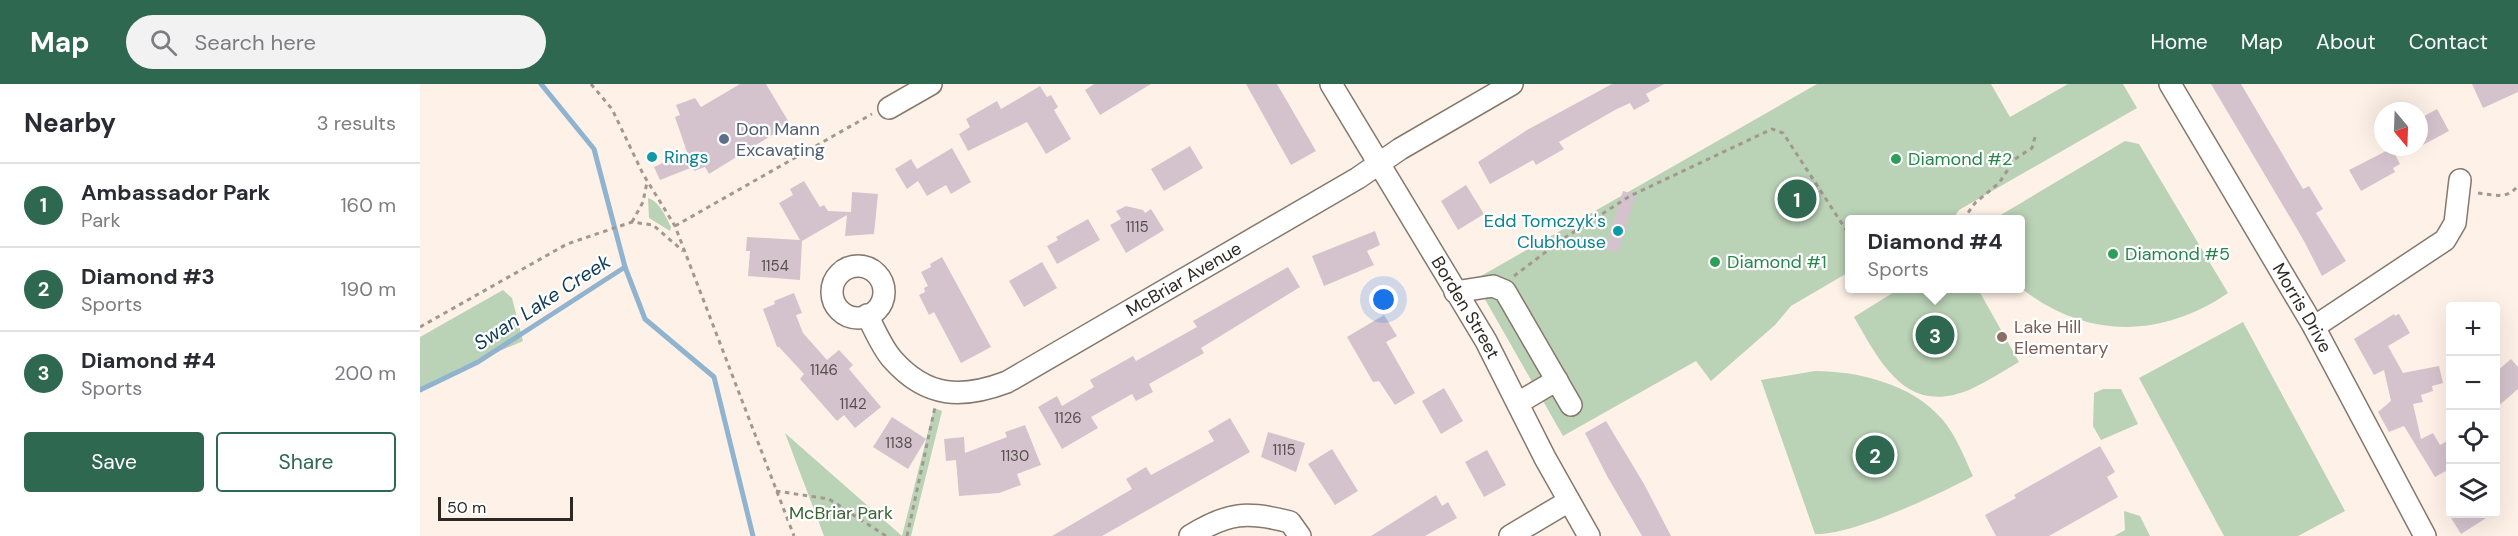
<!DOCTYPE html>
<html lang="en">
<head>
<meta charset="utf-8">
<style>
  :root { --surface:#fff; --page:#f2f2f3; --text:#2b2b33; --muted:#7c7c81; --line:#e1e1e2; --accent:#2e6851 }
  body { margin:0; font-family:"DM Sans",sans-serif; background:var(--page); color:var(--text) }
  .controls { position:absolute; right:18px; bottom:18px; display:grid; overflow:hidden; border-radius:6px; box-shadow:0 6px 24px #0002 }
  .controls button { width:54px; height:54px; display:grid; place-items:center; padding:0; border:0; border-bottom:2px solid var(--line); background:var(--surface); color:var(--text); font:30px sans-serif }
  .compass { position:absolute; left:1954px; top:18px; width:54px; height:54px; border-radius:50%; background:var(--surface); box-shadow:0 6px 24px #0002; rotate:161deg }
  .scale { position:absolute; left:18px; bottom:15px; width:135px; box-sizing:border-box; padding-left:6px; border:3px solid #2d2823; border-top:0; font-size:16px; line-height:21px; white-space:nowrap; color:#2d2823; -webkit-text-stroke:4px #fff; paint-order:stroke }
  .you { position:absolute; left:964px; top:216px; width:21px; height:21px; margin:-15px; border:4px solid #fff; border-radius:50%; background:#1a73e8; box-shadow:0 0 0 9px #1a73e833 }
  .badge { display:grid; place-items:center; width:39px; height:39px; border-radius:50%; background:var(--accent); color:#fff; font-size:20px; font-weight:700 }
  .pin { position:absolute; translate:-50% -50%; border:3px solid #fff; box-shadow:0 2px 6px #0006 }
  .popup { position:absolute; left:1425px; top:131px; width:180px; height:78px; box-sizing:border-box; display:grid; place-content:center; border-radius:6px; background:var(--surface); filter:drop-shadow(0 2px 4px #0005); font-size:20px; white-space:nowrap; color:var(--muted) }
  .popup b { font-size:22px; color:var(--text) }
  .popup::after { content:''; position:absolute; left:50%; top:100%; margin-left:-12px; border:12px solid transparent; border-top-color:var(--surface) }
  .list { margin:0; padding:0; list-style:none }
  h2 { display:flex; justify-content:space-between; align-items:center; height:78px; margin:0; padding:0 24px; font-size:26px }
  h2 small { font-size:20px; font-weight:400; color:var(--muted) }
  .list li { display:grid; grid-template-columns:39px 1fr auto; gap:18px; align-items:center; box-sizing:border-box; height:84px; padding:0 24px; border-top:2px solid var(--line) }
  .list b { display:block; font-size:22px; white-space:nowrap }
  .list p { margin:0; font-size:20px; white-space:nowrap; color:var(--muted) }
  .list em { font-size:20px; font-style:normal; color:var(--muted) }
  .actions { display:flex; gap:12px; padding:18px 24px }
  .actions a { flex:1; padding:14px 0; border:2px solid var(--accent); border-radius:6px; text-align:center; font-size:21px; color:var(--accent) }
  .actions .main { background:var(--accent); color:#fff }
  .icon { flex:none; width:33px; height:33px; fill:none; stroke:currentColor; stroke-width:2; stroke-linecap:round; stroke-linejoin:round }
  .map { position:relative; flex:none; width:2098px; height:452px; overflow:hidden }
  header { display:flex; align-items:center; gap:36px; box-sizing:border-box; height:84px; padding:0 30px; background:var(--accent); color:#fff }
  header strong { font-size:28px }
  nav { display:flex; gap:33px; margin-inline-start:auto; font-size:21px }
  .search { width:420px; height:54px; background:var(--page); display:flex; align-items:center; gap:15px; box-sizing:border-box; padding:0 21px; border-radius:33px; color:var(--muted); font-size:22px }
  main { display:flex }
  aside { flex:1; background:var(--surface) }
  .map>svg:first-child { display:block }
</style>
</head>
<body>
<header>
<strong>Map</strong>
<div class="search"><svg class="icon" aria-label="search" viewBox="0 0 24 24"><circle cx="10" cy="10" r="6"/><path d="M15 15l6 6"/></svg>Search here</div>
<nav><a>Home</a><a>Map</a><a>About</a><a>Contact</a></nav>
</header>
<main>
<aside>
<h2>Nearby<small>3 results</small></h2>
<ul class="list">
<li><span class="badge">1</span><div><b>Ambassador Park</b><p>Park</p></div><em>160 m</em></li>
<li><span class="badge">2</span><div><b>Diamond #3</b><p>Sports</p></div><em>190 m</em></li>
<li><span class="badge">3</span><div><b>Diamond #4</b><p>Sports</p></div><em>200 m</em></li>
</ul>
<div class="actions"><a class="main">Save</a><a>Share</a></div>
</aside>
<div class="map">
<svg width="2098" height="452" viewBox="0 0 2098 452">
  <rect width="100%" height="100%" fill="#fef2e8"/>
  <!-- green -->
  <g fill="#bad2b6">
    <path d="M1397,0H1571L1590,33L1648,0H1703L1717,24L1539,126L1533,135L1430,136L1429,188L1371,222L1355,241L1291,297L1276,277L1143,352L1054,196Z"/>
    <path d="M1705,57L1719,60L1808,209C1741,255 1665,255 1601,204L1600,136L1574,135Z"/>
    <path d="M228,114C240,118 246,133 251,143L250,147L229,134Z"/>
    <path d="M1479,205H1558L1599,278C1583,287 1568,297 1551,305C1487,333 1461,280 1434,233Z"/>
    <path d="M83,206L92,214L103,257L40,284L0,306V253Z"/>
    <path d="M1823,238L1925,427L1878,452H1804L1719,294Z"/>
    <path d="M1395,287C1438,287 1492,300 1522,335C1536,351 1544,373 1553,392C1520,410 1431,452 1395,450L1341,296Z"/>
    <path d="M1683,305H1701L1718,340L1681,356L1673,342L1674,309Z"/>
    <path d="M514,324L522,327L491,452H404L365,349L482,452Z"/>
    <path d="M1704,427L1720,432L1730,452H1694L1705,446Z"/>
  </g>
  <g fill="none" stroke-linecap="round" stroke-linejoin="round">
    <!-- stream -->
    <g stroke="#90b4d0" stroke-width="5">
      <path d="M121,0L174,65L205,183L225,235L294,293L333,452"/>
      <path d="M0,306L58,278L205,183"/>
    </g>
  </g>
  <!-- building -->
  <g fill="#d4c3cd">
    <path d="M320,0H346L370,40L289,90L285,83L274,87L273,83L240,96L234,83L267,68L255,33L260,31L256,21L275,14L281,23Z"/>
    <path d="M674,0H731L680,31L665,6Z"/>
    <path d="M826,0H857L896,67L871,81Z"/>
    <path d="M1192,0H1244L1226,10L1230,17L1214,26L1210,19L1195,26L1139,58L1144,65L1116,81L1113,76L1070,100L1058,78L1107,46Z"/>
    <path d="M1791,0H1821L1883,105L1889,102L1903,125L1896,129L1926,177L1902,192L1884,157Z"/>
    <path d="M2052,0H2098V8L2063,24Z"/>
    <path d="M620,2L627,13L631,11L638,23L634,26L651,55L626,70L607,38L548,67L539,50L550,43L546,35L577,17L581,25Z"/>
    <path d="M2017,25L2029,47L1999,63V35Z"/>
    <path d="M770,62L783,84L744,107L731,85Z"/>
    <path d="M532,64L551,98L531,110L526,101L507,112L498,97L487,105L475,85L491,75L497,85Z"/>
    <path d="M1972,64L1980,80L1973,84L1975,88L1941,107L1929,86Z"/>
    <path d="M384,97L400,123L404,121L408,127L431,128L432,108L458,110L454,150L425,152L427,131L382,157L380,196L328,192L330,167H326L327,153L380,156L359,119L373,111L370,105Z"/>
    <path d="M1046,101L1064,130L1038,146L1021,117Z"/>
    <path d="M1203,107L1216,111L1198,168L1185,165Z"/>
    <path d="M706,122L723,126L725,129L731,125L744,146L706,169L690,141L701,135L696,127Z"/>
    <path d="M668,135L680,156L637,180L627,162L638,156L636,153Z"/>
    <path d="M955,147L960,161L947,167L954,181L904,202L892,172Z"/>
    <path d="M522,173L571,263L541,279L514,228L509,231L499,211L505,208L504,204L508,202L501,188L511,183L510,180Z"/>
    <path d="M622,178L637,204L604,223L589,197Z"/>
    <path d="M868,183L880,203L781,264L784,269L729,300L733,308L716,317L712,310L671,333L678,344L642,365L618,323L637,312L642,322L674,303L670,296L713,272L716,277L777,243L773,237Z"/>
    <path d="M374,209L382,229L376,231L383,249L407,276L419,266L433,281L429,285L461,323L435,344L424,331L417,337L380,295L384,290L359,263H357L343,225L355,220L354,217Z"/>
    <path d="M1974,230L1975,232L1979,230L1990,249L1968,262L1983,289L2019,282L2023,299L2012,302L2013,307L2001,311L2003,318L1993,320L2001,355L2013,349L2020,361L2031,355V384L2015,393L1984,342L1969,348L1958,328L1971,317L1964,286L1954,291L1934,255Z"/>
    <path d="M964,231L977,252L966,258L995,309L975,321L959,297L953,298L927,253Z"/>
    <path d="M2091,275L2098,283V305L2076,324V288Z"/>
    <path d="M1024,304L1043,337L1021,350L1002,317Z"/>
    <path d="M472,333L506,355L488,385L453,363Z"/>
    <path d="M810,334L830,368L682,452H632L712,405L706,395L726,383L731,391L794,357L788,347Z"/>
    <path d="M1186,337L1224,400L1251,452H1222L1187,392L1165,349Z"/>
    <path d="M605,341L621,381L597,390L601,401L579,409L539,412L536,376L526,377L524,355L544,353L545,369L587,353L585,348Z"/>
    <path d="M848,348L885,359L876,388L841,373Z"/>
    <path d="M1680,362L1695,388L1687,393L1698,413L1629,452H1576L1565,431L1596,414L1594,411Z"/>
    <path d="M912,365L938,407L915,421L888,380Z"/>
    <path d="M1067,366L1086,401L1064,413L1045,378Z"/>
    <path d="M1016,411L1022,422L1028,418L1037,434L1005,452H951Z"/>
    <path d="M2028,429H2074L2041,450Z"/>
  </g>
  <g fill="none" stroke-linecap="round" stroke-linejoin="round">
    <!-- minor casing -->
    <g stroke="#85786d" stroke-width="24">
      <g id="minor">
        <path id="s1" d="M911,0L1066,257L1125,374L1169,452"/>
        <path id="s2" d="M1750,0L1894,243L2005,452"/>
        <path d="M469,24L511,0"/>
        <circle cx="438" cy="208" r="26"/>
        <path d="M1035,208L1073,202L1085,207L1151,321"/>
        <path id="s3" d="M447,231C455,246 462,264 473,276C507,314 542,315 587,298L938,94L980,65L1092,0"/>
        <path d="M1894,243L2025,156L2035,139L2040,96"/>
        <path d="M1098,319L1137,296"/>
        <path d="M770,452C808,428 828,427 870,438L880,452"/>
        <path d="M1090,452L1149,417"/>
      </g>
    </g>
    <!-- path -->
    <g stroke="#a19890" stroke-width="3" stroke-dasharray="4.5 4.5" stroke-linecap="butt">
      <path d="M171,0L192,25L223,90L255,142L374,452"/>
      <path d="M2058,109C2073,111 2089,116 2098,101"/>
      <path d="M1543,136L1555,119L1579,99L1595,75L1612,64L1615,53"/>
      <path d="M212,138L223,118L227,98"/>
      <path d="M255,142L452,30"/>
      <path d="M1094,192L1143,155L1210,112L1352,45L1363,49L1430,152"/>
      <path d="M0,243L147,160L212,138L233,141L263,167"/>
      <path d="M356,407L409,415L466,452"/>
      <path d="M487,452L515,323"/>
    </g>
    <!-- minor -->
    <use href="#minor" stroke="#fff" stroke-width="21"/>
  </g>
  <!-- markers -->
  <circle fill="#5c6f8a" stroke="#fff" stroke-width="2" cx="304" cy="55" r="6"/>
  <g fill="#0f9aa8" stroke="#fff" stroke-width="2">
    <circle cx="232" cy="73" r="6"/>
    <circle cx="1198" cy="147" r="6"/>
  </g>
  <g fill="#2e9e5b" stroke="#fff" stroke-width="2">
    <circle cx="1476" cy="75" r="6"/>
    <circle cx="1693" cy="170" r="6"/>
    <circle cx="1295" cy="178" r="6"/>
  </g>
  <circle fill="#8d6e63" stroke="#fff" stroke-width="2" cx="1582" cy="253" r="6"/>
  <g text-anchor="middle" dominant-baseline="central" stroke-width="4.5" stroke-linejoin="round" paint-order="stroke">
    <!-- number labels -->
    <g font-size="15" fill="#574f4e">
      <text x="717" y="143">1115</text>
      <text x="355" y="182">1154</text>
      <text x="404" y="286">1146</text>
      <text x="433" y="320">1142</text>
      <text x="648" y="334">1126</text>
      <text x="479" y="359">1138</text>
      <text x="864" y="366">1115</text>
      <text x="595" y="372">1130</text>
    </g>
    <!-- service labels -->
    <g font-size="18" fill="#4e5e75" stroke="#fff" text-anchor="start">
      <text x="316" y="45">Don Mann<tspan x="316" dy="21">Excavating</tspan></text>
    </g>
    <!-- culture labels -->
    <g font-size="18" fill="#0d838f" stroke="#fff" text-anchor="start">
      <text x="244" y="73">Rings</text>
      <text x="1186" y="137" text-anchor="end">Edd Tomczyk's<tspan x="1186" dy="21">Clubhouse</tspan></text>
    </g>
    <!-- leisure labels -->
    <g font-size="18" fill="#27864d" stroke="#fff" text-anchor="start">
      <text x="1488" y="75">Diamond #2</text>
      <text x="1705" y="170">Diamond #5</text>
      <text x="1307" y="178">Diamond #1</text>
    </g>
    <!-- street labels -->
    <g font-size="18" fill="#2d2823" stroke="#fff">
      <text stroke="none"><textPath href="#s3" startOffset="382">McBriar Avenue</textPath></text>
      <text stroke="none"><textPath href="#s1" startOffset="261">Borden Street</textPath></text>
      <text stroke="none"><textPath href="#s2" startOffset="260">Morris Drive</textPath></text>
    </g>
    <!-- education labels -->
    <g font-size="18" fill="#785e54" stroke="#fff" text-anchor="start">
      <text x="1594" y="243">Lake Hill<tspan x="1594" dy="21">Elementary</tspan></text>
    </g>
    <!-- park labels -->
    <g font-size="18" fill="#3a6335" stroke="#fff">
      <text x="421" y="429">McBriar Park</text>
    </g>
    <!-- water labels -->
    <g font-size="20" font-style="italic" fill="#0f3b58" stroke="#fff">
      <text transform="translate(122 218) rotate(-33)">Swan Lake Creek</text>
    </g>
  </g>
</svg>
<div class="controls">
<button>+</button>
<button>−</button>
<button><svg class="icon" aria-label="locate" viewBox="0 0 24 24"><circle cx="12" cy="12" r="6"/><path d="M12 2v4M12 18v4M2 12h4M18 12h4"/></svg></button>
<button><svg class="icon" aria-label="layers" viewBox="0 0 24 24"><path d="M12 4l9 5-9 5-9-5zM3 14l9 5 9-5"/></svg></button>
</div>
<svg class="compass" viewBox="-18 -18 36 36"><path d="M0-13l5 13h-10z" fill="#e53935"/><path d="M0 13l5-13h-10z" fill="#7c7c81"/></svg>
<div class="scale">50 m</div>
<div class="you"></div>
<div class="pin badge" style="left:1377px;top:115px">1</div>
<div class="pin badge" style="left:1455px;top:371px">2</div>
<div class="pin badge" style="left:1515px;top:251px">3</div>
<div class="popup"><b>Diamond #4</b>Sports</div>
</div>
</main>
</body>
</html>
